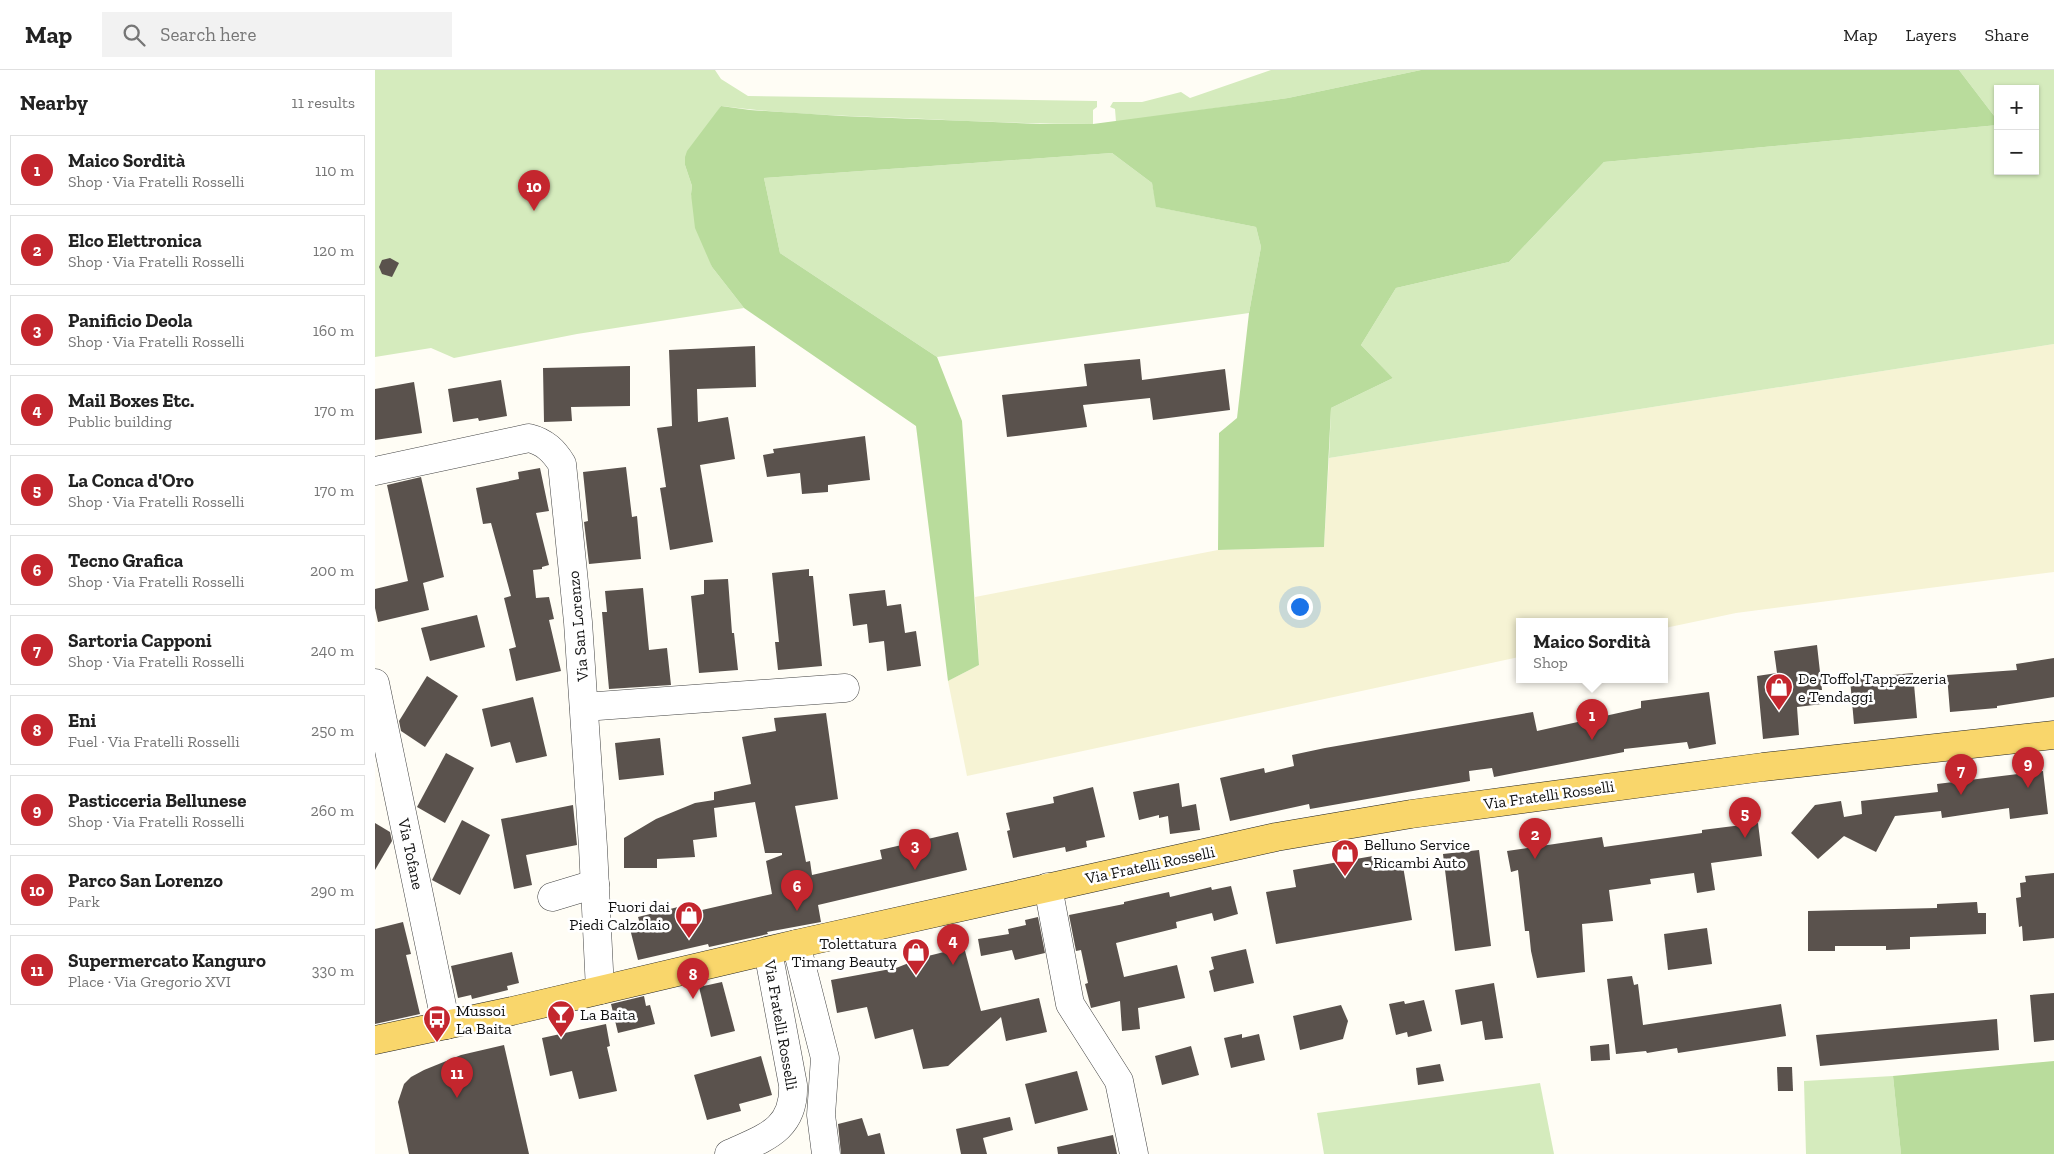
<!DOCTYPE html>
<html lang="en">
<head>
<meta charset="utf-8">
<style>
  :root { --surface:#fff; --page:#f2f2f2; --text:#222; --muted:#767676; --line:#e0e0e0; --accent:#c4262e }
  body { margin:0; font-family:"Zilla Slab",serif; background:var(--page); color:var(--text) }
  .controls { position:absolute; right:15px; top:15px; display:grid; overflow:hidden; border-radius:0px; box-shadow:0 1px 4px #0004 }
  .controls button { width:45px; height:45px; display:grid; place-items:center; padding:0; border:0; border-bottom:1px solid var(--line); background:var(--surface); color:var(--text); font:25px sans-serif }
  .you { position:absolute; left:924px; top:536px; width:18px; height:18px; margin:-12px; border:4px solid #fff; border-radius:50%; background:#1a73e8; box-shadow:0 0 0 8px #1a73e833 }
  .badge { display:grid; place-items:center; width:32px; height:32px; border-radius:50%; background:var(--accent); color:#fff; font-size:16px; font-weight:700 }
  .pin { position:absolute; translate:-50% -41px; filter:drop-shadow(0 1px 2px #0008) }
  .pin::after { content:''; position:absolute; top:26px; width:18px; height:15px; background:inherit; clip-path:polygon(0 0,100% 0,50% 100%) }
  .popup { position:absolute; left:1141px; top:548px; width:152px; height:65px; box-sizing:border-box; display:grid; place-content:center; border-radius:0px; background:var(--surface); filter:drop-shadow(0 1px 4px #0005); font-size:16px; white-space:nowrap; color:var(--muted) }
  .popup b { font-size:19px; color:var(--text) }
  .popup::after { content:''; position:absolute; left:50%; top:100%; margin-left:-10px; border:10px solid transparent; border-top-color:var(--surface) }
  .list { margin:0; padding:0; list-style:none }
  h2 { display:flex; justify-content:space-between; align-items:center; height:65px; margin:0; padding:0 20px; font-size:21px }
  h2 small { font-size:16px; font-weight:400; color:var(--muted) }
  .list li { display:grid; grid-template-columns:32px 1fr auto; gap:15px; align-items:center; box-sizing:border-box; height:70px; margin:0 10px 10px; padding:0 10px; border:1px solid var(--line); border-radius:0px }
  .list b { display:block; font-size:19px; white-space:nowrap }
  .list p { margin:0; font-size:16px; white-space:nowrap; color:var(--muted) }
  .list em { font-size:16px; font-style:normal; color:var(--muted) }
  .icon { flex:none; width:28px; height:28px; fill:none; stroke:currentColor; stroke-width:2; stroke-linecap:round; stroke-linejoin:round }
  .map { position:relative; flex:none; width:1679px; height:1084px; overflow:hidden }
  header { display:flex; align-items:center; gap:30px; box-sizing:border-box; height:70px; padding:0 25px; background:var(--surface); border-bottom:1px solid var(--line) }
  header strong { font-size:24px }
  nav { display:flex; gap:28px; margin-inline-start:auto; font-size:18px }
  .search { width:350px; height:45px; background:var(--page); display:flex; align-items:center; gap:12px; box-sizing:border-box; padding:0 18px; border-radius:0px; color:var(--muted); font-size:19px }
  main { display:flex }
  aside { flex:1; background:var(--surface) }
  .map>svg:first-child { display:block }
</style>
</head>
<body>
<header>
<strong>Map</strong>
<div class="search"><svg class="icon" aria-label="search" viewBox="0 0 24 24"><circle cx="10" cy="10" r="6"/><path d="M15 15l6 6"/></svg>Search here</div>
<nav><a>Map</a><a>Layers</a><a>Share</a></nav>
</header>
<main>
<aside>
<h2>Nearby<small>11 results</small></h2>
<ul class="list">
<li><span class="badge">1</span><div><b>Maico Sordità</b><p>Shop · Via Fratelli Rosselli</p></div><em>110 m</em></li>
<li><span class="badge">2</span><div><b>Elco Elettronica</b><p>Shop · Via Fratelli Rosselli</p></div><em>120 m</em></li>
<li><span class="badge">3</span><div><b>Panificio Deola</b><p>Shop · Via Fratelli Rosselli</p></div><em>160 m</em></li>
<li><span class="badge">4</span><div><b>Mail Boxes Etc.</b><p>Public building</p></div><em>170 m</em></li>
<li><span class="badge">5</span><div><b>La Conca d'Oro</b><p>Shop · Via Fratelli Rosselli</p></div><em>170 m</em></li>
<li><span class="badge">6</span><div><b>Tecno Grafica</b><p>Shop · Via Fratelli Rosselli</p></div><em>200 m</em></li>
<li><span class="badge">7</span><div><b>Sartoria Capponi</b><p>Shop · Via Fratelli Rosselli</p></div><em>240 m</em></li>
<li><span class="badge">8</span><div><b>Eni</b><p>Fuel · Via Fratelli Rosselli</p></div><em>250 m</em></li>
<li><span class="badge">9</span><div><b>Pasticceria Bellunese</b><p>Shop · Via Fratelli Rosselli</p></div><em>260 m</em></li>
<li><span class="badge">10</span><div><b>Parco San Lorenzo</b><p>Park</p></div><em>290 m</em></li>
<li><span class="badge">11</span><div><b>Supermercato Kanguro</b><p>Place · Via Gregorio XVI</p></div><em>330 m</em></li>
</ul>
</aside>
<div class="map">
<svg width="1679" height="1084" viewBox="0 0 1679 1084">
  <rect width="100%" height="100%" fill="#fffdf5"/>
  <!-- farmland -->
  <path fill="#f6f3d4" d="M1679,274V502L1361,543L1290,558V551H1144V587L592,706L573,611L604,595L600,527L843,480L949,477L954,388Z"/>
  <!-- green -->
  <g fill="#d5ebbd">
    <path d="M0,0H340L346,9L373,26L722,31V37L718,40V54C654,54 591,51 528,48C467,46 406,44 346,36L310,95L317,116L316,124L337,197L369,238L202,264L79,288L56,278L0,287Z"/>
    <path d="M896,0H1046L913,28L741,52L740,39L735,37L738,32H767L806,22L815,28Z"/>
    <path d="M1584,0H1679V274L954,388L956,338L1018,308L986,275L1021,218L1134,192L1229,92L1623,55V101H1660V19H1623V51Z"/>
    <path d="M737,83L777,113L782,137L881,157L886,177L874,243L562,287L405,183L389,108Z"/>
    <path d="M1518,1006L1526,1084H1431L1429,1011Z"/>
    <path d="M1165,1013L1179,1084H949L942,1043Z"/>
  </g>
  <!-- forest -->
  <g fill="#b9dc9c">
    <path d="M1046,0H1584L1623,51V55L1229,92L1134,192L1021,218L986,275L1018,308L956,338L949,477L843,480L844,363L862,348L874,243L886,177L881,157L781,137L777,113L737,83L389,108L405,183L562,287L587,351L604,595L573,611L541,356L369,238L337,197L320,158L316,124L317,116L310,95V87L312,81L346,36L375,40L467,46L665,54H718L913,28Z"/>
    <path d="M1679,991V1084H1526L1518,1006Z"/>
  </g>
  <!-- building -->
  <g fill="#5a524d">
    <path d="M15,188L24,193L17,207L7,204L4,197L7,190Z"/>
    <path d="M380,276L381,317L322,319L323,352L353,347L360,389L325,395L338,472L295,480L285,418L291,417L282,358L297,356L294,280Z"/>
    <path d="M765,289L767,310L850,299L855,340L778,350L775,328L708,335L712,357L632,367L627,325L712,316L709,294Z"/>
    <path d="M255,296V336L196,337L197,351L169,352L168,298Z"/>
    <path d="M126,310L132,346L104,351L103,348L78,352L73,319Z"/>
    <path d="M39,312L47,363L0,370V319Z"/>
    <path d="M490,366L495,410L453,415V422L427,424L425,403L392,407L388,385L399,383L398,379Z"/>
    <path d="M251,397L257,447L262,446L266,489L214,494L209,452L213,451L208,402Z"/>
    <path d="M165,398L174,441L161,443L174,495L167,497V499L158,500L161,528L174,527L179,549L174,550L186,601L141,611L134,579L141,577L129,528L136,526L116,453L108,454L101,418L144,409L143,402Z"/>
    <path d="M46,407L69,507L48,513L54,540L3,552L0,538V519L33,511L12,415Z"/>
    <path d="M434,499V506H438L447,596L403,600L400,572H404L397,503Z"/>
    <path d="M353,509L357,563H359L363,600L324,603L316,526L329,524V510Z"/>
    <path d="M268,518L274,580L292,578L296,615L234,619L227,542H232L230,521Z"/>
    <path d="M510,520L512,536L526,534L530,563L541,561L546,596L512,601L509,571L494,573L492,554L478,556L474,524Z"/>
    <path d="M102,545L110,577L55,591L46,558Z"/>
    <path d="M1442,575L1447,620H1444L1447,634L1422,637L1424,665L1388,669L1382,606L1402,603L1399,581Z"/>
    <path d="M1679,588V627L1622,636V638L1575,642L1572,605L1642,600L1641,594Z"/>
    <path d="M1538,603L1542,648L1479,654L1475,609Z"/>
    <path d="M52,606L83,626L50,677L26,661L24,651Z"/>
    <path d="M1334,622L1341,674L1314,679L1312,672L1249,679V682L1119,707L1117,698L1094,701L1095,711L935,739L934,734L855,751L845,708L889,698L890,703L919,696L917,685L950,678L1158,642L1162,661L1266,638V631Z"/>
    <path d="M158,627L172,686L141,693L135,672L116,677L107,639Z"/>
    <path d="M451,643L463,729L420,736L431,792L435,791L437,805L507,789L505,780L583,762L592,800L443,835L446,852L392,862L393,864L334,877L333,874L263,890L255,859L266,857L263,847L311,835L314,843L397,824L391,791L407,785V783H390L380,732L339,738L342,767L318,770L320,787L282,789V798H249V768L281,749L320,733L339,730V722L376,714L367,667L401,661L399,648Z"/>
    <path d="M285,668L289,705L244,710L240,673Z"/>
    <path d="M71,683L99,698L70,753L42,737Z"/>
    <path d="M1668,701L1673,744L1635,749L1634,738L1567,748L1566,741L1520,746L1501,782L1469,766L1443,789L1416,763L1440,735L1466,731L1469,747L1487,744L1486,731L1563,722L1562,714Z"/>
    <path d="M804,713L807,737L821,734L825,760L795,764L793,746L784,748V745L764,750L758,722Z"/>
    <path d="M718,717L730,767L711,771L712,777L691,782L690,777L638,788L632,761L635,760L631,743L679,733L678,727Z"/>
    <path d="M198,735L202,775L151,785L157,815L139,819L126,749Z"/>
    <path d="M87,750L115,765L85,825L57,810Z"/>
    <path d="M0,753L15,762L17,771L0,800Z"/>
    <path d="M1383,753L1387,786L1336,793L1340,820L1322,823L1319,803L1275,809L1276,814L1234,820L1238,851L1207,854L1210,902L1162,908L1156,881L1154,861H1150L1143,800L1136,802L1132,781L1227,767L1229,777L1327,763V760Z"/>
    <path d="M1104,780L1116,876L1080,881L1068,784Z"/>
    <path d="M998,786L1000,801L1028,796L1037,850L901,874L891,822L921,817L918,800Z"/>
    <path d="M1679,803V868L1648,871L1647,856L1644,857L1641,828L1646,827L1645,813L1651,812L1650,806Z"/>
    <path d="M856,816L863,844L839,851L837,843L801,852L802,858L741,873L749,907L802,895L810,928L763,938L765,959L747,961L745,931L716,938L710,914L713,913L706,880L701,881L694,845L749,834V832L794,822L795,827L836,817L837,820Z"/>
    <path d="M1602,832L1603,843H1611V864L1535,867V879L1511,880V876H1460V881H1433V841L1562,838V834Z"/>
    <path d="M663,847L670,883L640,890L637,880L606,886L603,869L634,864L633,859L651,855L650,850Z"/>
    <path d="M28,852L36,884L31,885L45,944L0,954V859Z"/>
    <path d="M1332,858L1337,894L1293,900L1289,864Z"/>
    <path d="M589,877L606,941L664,928L672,962L631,971L626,947L573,996L548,999L538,959L500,969L492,937L462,943L456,910L521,898L549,887Z"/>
    <path d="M871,879L879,913L839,922L834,901L839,899L836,887Z"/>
    <path d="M137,882L144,913L132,916L133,920L97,929L96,925L83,928L76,896Z"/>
    <path d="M1257,906L1259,915L1263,914L1268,955L1406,934L1411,966L1303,983L1302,978L1272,983L1271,981L1241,984L1232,909Z"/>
    <path d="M347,912L360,961L336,967L324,917Z"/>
    <path d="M1119,913L1128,968L1110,970L1107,951L1086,955L1080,920Z"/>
    <path d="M1679,923V970L1659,972L1655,925Z"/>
    <path d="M269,926L271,936L275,935L280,954L243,963L236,934Z"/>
    <path d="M1049,930L1057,961L1033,967L1032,962L1021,965L1014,934L1029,931L1030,934Z"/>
    <path d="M966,935L973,951L968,969L925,980L918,946Z"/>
    <path d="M1622,949L1624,980L1445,996L1441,965Z"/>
    <path d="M231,954L235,976L232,977L242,1021L204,1029L197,1001L175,1006L167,968Z"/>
    <path d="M867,964V968L884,964L890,990L856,998L849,968Z"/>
    <path d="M1234,974L1235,990L1216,991L1215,976Z"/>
    <path d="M129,975L154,1084H34L23,1032L29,1014L36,1007L49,1000L86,985Z"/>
    <path d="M816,976L824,1005L787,1015L780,986Z"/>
    <path d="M386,986L397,1025L364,1034L366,1041L332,1050L319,1005Z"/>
    <path d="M1065,994L1069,1011L1043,1015L1041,998Z"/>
    <path d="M1402,997H1417L1418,1021H1403Z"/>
    <path d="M702,1001L713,1040L660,1054L650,1014Z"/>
    <path d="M635,1047L638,1060L608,1068L612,1084H586L581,1059Z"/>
    <path d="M487,1048L493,1066L505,1063L510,1084H466L463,1054Z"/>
    <path d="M738,1065L742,1084H683L682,1077Z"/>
  </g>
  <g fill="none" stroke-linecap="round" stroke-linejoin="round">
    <!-- minor casing -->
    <g stroke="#444" stroke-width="29">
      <g id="minor">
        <path d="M0,401L154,368C170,372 179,381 187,394L203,552L218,777L225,920"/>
        <path d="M0,613L71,955"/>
        <path d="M209,637L470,618"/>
        <path d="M673,817L695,934L744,1011L759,1084"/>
        <path d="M177,827L220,814"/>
        <path d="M421,874L450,988L446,1045L451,1084"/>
        <path d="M354,1084C389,1068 420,1060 418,1015L393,881"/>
      </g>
    </g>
    <!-- major casing -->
    <g stroke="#222" stroke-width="29">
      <path id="major" d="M0,970L137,941L421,874L901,767L1036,744L1388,697L1679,665"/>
    </g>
    <!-- minor -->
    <use href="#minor" stroke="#fff" stroke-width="28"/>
    <!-- major -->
    <use href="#major" stroke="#f9d66b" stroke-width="28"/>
  </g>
  <!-- icons -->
  <defs>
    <g id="shop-pin" transform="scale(1.4375)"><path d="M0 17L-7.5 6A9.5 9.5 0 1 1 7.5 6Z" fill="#c4262e" stroke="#fff"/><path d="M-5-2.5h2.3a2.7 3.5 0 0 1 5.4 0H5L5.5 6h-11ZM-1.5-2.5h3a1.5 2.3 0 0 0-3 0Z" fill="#fff"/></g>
    <g id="bar-pin" transform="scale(1.4375)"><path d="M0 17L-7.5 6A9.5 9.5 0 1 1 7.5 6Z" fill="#c4262e" stroke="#fff"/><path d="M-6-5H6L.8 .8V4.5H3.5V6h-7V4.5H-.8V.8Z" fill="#fff"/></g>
    <g id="bus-pin" transform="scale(1.4375)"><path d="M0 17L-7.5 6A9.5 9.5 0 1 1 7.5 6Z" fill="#c4262e" stroke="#fff"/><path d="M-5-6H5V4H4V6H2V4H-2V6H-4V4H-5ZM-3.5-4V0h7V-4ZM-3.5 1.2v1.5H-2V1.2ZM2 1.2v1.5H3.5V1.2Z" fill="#fff"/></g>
  </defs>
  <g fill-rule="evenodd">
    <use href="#shop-pin" x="1404" y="617"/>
    <use href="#shop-pin" x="970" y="783"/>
    <use href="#shop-pin" x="314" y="845"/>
    <use href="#shop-pin" x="541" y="882"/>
    <use href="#bar-pin" x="186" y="944"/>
    <use href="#bus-pin" x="62" y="949"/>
  </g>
  <g text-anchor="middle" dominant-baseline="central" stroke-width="5" stroke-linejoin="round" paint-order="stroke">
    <!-- street labels -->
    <g font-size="16" fill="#111" stroke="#fff">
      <text transform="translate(203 556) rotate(-95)">Via San Lorenzo</text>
      <text transform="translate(1174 725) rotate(-8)">Via Fratelli Rosselli</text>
      <text transform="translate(36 784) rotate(78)">Via Tofane</text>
      <text transform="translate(775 795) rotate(-12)">Via Fratelli Rosselli</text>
      <text transform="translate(406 955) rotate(80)">Via Fratelli Rosselli</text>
    </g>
    <!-- poi labels -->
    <g font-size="16" fill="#111" stroke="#fff" text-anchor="start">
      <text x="1423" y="608">De Toffol Tappezzeria<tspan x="1423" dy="18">e Tendaggi</tspan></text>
      <text x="989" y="774">Belluno Service<tspan x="989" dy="18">- Ricambi Auto</tspan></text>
      <text x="295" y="836" text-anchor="end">Fuori dai<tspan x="295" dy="18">Piedi Calzolaio</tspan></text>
      <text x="522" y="873" text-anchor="end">Tolettatura<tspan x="522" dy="18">Timang Beauty</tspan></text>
      <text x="81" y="940">Mussoi<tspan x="81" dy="18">La Baita</tspan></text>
      <text x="205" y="944">La Baita</text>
    </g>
  </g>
</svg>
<div class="controls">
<button>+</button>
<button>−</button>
</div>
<div class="you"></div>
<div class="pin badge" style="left:1217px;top:670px">1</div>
<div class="popup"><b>Maico Sordità</b>Shop</div>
<div class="pin badge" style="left:1160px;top:789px">2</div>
<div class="pin badge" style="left:540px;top:800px">3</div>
<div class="pin badge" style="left:578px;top:895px">4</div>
<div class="pin badge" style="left:1370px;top:768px">5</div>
<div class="pin badge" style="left:422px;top:841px">6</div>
<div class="pin badge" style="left:1586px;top:725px">7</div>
<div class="pin badge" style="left:318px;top:929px">8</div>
<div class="pin badge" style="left:1653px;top:718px">9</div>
<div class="pin badge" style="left:159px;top:141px">10</div>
<div class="pin badge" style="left:82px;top:1028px">11</div>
</div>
</main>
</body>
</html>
